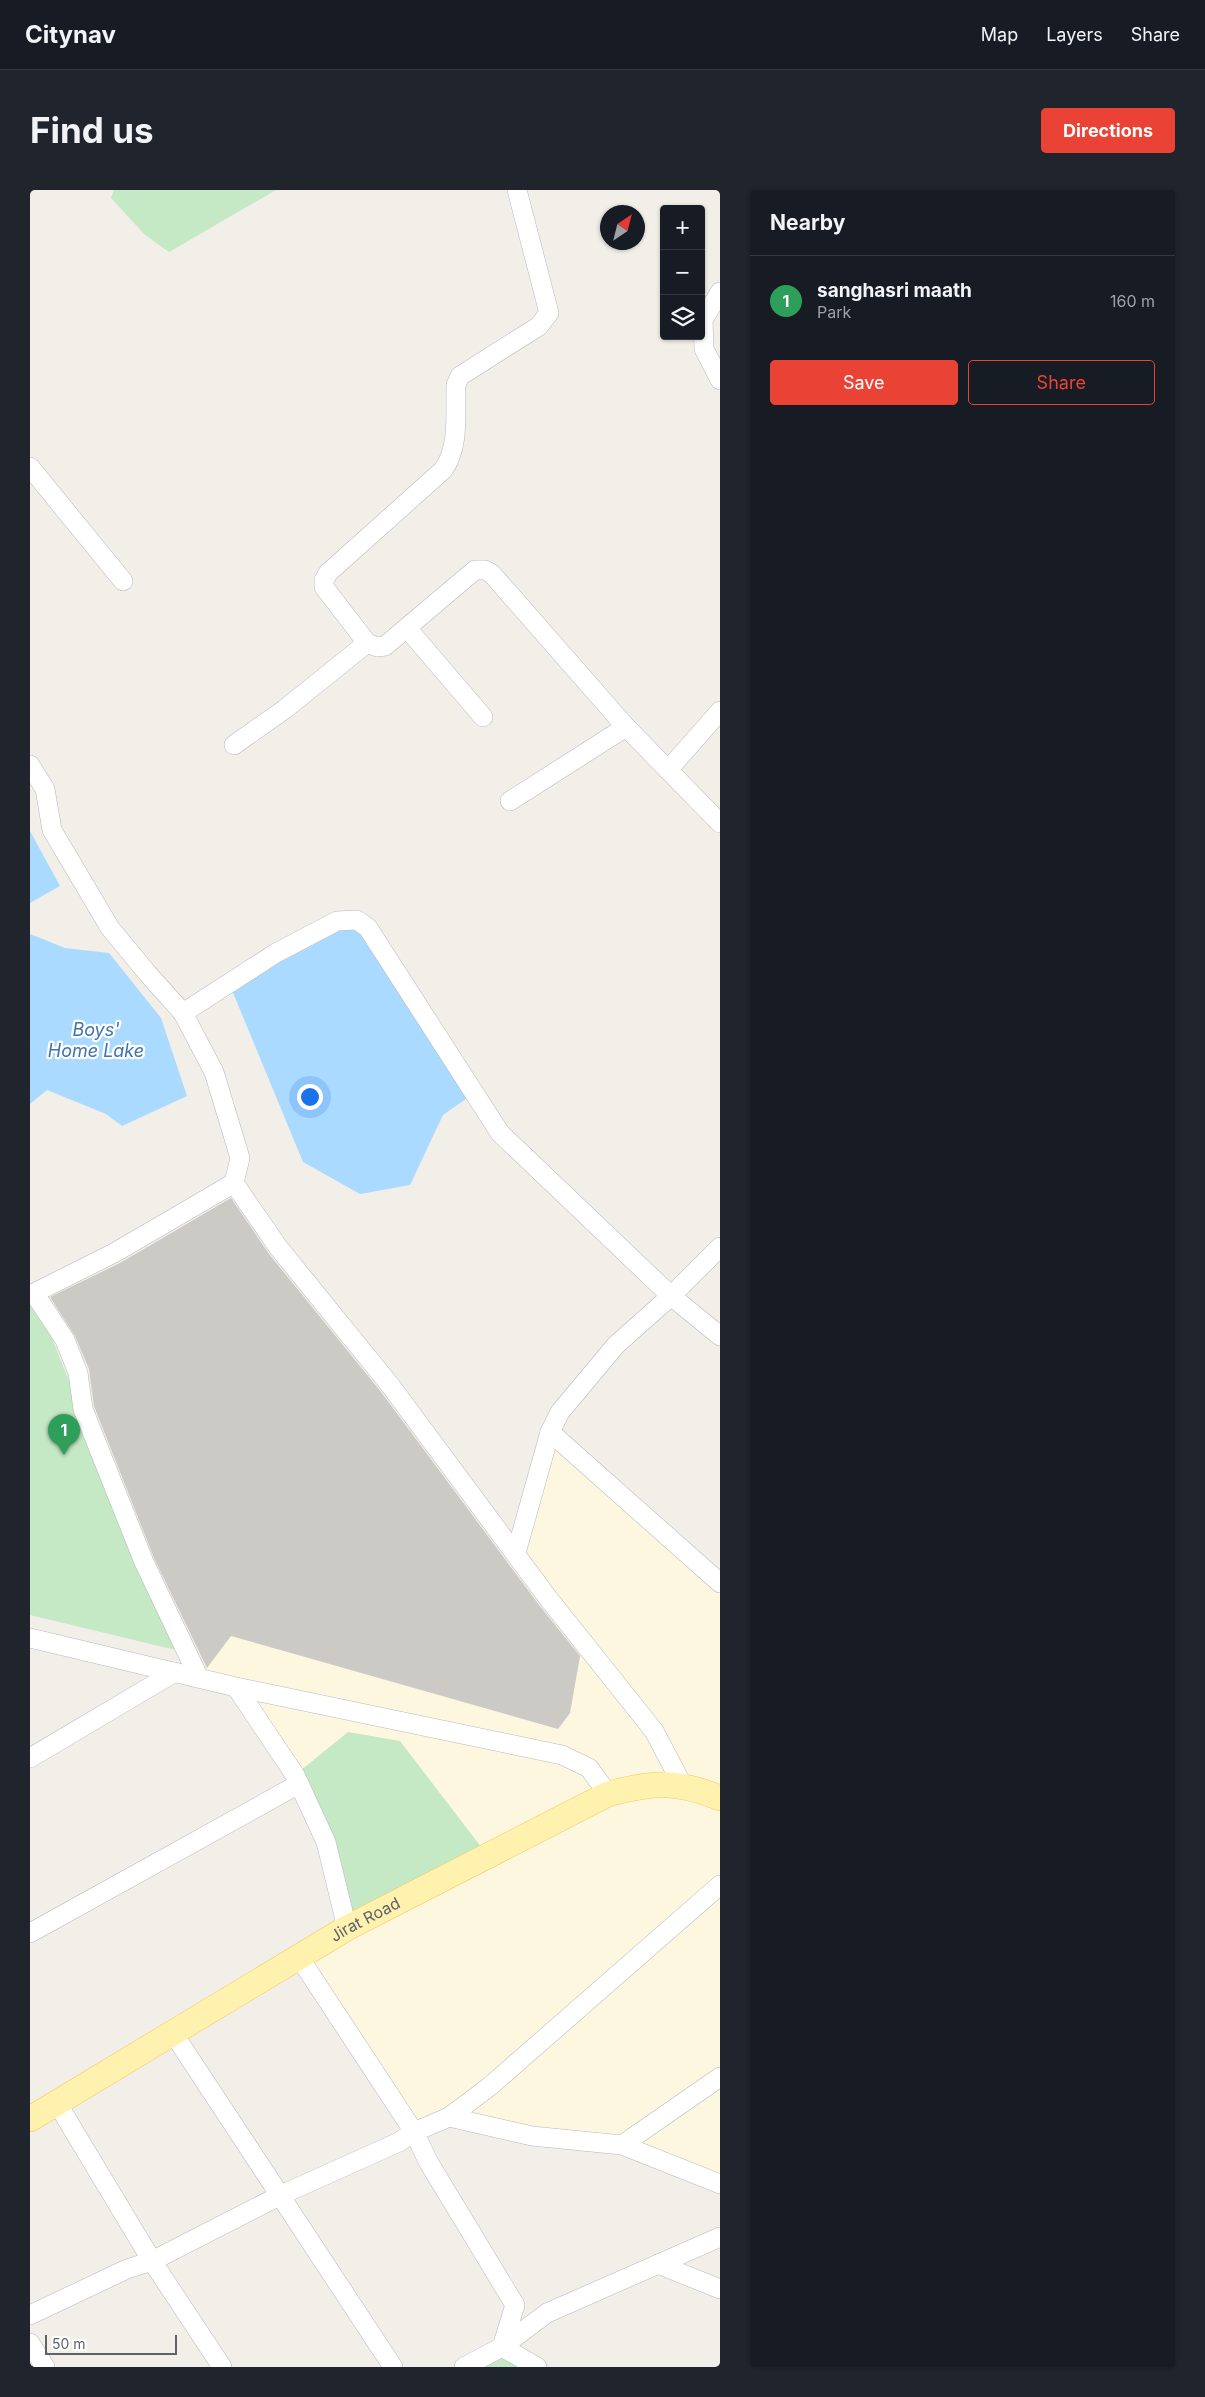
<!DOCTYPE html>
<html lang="en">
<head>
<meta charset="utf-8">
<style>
  :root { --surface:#171b24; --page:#20242c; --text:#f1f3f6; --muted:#9ea1a6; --line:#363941; --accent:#ea4335 }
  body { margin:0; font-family:Inter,sans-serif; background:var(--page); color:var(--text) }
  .controls { position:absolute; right:15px; top:15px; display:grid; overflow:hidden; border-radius:5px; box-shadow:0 1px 4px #0004 }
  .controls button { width:45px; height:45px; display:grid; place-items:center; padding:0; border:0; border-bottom:1px solid var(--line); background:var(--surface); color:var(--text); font:25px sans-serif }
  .compass { position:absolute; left:570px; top:15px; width:45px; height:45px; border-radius:50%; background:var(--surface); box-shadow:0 1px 4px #0004; rotate:35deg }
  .scale { position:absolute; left:15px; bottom:12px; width:132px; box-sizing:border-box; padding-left:5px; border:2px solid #5f6368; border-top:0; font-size:14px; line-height:18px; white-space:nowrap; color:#5f6368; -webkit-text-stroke:4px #fff; paint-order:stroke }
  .you { position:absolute; left:279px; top:906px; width:18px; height:18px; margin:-12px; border:4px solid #fff; border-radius:50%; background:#1a73e8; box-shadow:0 0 0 8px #1a73e833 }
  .badge { display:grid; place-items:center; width:32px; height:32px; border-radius:50%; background:var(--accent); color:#fff; font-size:16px; font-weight:700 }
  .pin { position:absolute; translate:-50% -41px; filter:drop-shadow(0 1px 2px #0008) }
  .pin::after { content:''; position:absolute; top:26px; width:18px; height:15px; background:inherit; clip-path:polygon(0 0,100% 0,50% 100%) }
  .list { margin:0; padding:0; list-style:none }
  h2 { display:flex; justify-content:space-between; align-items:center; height:65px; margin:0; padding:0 20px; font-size:21px }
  h2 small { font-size:16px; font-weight:400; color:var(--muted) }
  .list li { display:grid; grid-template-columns:32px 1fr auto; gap:15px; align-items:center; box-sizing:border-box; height:90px; padding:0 20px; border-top:1px solid var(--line) }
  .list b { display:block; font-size:19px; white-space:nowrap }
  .list p { margin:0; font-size:16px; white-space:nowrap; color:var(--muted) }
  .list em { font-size:16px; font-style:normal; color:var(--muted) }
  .actions { display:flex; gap:10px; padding:15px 20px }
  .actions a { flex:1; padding:11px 0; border:1px solid var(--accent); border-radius:5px; text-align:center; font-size:18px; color:var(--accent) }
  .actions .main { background:var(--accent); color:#fff }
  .icon { flex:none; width:28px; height:28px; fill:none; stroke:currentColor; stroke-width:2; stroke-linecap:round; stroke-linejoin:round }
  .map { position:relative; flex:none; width:690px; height:2177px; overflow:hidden; border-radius:5px }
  header { display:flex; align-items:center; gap:30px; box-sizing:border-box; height:70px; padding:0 25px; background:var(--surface); border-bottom:1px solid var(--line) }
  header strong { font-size:24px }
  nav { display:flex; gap:28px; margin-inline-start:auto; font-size:18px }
  .intro { display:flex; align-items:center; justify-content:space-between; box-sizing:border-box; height:120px; padding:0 30px }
  h1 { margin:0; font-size:35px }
  .button { padding:12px 22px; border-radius:5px; background:var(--accent); color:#fff; font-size:18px; font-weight:700 }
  main { display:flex; gap:30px; padding:0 30px }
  aside { flex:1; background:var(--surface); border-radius:5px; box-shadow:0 1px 4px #0004 }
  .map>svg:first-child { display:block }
</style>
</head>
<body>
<header>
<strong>Citynav</strong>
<nav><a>Map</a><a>Layers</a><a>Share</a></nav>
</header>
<div class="intro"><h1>Find us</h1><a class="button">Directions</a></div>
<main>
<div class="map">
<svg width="690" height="2177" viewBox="0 0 690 2177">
  <rect width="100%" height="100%" fill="#f1efe8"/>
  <!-- commercial -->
  <path fill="#fef7e0" d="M520,1242L690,1392V1994L592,1955L419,1927L384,1942L269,1767L317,1738L265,1585L206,1497L169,1488L201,1446L528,1539L540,1523L553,1452L486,1363Z"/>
  <!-- green -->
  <g fill="#c5e8c5">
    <path d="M84,0H246L139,62L115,45L81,8Z"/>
    <path d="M4,1103L146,1460L0,1425V1105Z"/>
    <path d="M318,1542L370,1551L458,1666L317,1738L265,1585Z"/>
    <path d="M472,2157L507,2177H441Z"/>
  </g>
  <!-- water -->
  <g fill="#aadaff">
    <path d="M0,641L30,696L0,713Z"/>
    <path d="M327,730L443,904L413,925L380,995L330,1004L273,972L199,793Z"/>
    <path d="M0,744L35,758L79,763L131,828L157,906L92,936L76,924L17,900L0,914Z"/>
  </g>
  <!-- building -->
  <path fill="#cccac5" d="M201,1008L239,1064L351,1202L509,1415L550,1466L540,1523L528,1539L201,1446L177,1478L124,1368L64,1216L59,1179L45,1146L20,1107L90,1073Z"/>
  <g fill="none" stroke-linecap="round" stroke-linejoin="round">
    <!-- minor casing -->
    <g stroke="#b5b8bc" stroke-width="20">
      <g id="minor">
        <path d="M487,0L519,123L509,136L430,186L426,195C425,223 430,257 413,280L298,383L294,390V397L337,453L347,457L355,456L445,380H455L462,384L596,537L690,633"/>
        <path d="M690,102L673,130L674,159L690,190"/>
        <path d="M0,277L93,391"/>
        <path d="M377,438L453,527"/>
        <path d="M204,555L255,519L337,453"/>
        <path d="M0,575L15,599L22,640L80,738L118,784L153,823L184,882L210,968L204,993L248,1057L360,1195L518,1408L624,1541L653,1596"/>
        <path d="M638,580L690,521"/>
        <path d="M480,611L596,537"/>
        <path d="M153,823L246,763L307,731L327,730L338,738L470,943L641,1106L690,1146"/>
        <path d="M520,1242L690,1393"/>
        <path d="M486,1363L520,1242L530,1222L586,1155L641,1106L690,1057"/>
        <path d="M0,1448L206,1497L532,1565L559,1578L578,1604"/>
        <path d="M169,1488L114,1372L53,1219L48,1183L35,1150L4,1103L84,1063L204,993"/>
        <path d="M206,1497L265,1585L296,1652L317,1738"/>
        <path d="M0,1568L145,1482"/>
        <path d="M0,1743L269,1594"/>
        <path d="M269,1767L384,1942L399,1973L485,2115L472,2157L507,2177"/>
        <path d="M143,1843L363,2177"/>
        <path d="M27,1913L122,2071L192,2177"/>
        <path d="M419,1927L502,1946L592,1955L690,1887"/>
        <path d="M592,1955L690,1994"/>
        <path d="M628,2074L690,2099"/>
        <path d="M0,2125L97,2079L122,2071L251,2005L369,1952L384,1942L419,1927L459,1897L690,1695"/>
        <path d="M0,2153L15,2177"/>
        <path d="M434,2177L472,2157L517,2123L690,2047"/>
      </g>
    </g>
    <!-- major casing -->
    <g stroke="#f2c960" stroke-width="26">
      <g id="major">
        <path id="s1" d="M0,1929L317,1738L578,1604C623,1592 646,1590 690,1608"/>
      </g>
    </g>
    <!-- minor -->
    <use href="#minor" stroke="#fff" stroke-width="19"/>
    <!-- major -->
    <use href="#major" stroke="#fff2af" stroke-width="25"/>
  </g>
  <g text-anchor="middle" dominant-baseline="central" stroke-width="4.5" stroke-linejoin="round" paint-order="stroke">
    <!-- street labels -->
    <g font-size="16" fill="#5f6368" stroke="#fff">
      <text stroke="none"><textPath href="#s1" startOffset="390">Jirat Road</textPath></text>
    </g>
    <!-- water labels -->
    <g font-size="18" font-style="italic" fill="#4174aa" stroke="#fff">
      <text x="66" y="839">Boys'<tspan x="66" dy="21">Home Lake</tspan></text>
    </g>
  </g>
</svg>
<div class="controls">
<button>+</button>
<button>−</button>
<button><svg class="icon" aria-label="layers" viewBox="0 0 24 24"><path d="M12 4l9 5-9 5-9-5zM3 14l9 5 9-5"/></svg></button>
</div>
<svg class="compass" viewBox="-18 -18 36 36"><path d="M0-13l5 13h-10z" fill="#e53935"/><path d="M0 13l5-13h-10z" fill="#9ea1a6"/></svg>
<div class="scale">50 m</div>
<div class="you"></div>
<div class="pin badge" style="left:34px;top:1265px;background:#2e9e5b">1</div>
</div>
<aside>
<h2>Nearby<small></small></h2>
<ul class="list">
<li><span class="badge" style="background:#2e9e5b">1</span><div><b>sanghasri maath</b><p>Park</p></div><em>160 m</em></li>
</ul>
<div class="actions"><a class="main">Save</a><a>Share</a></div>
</aside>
</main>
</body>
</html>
